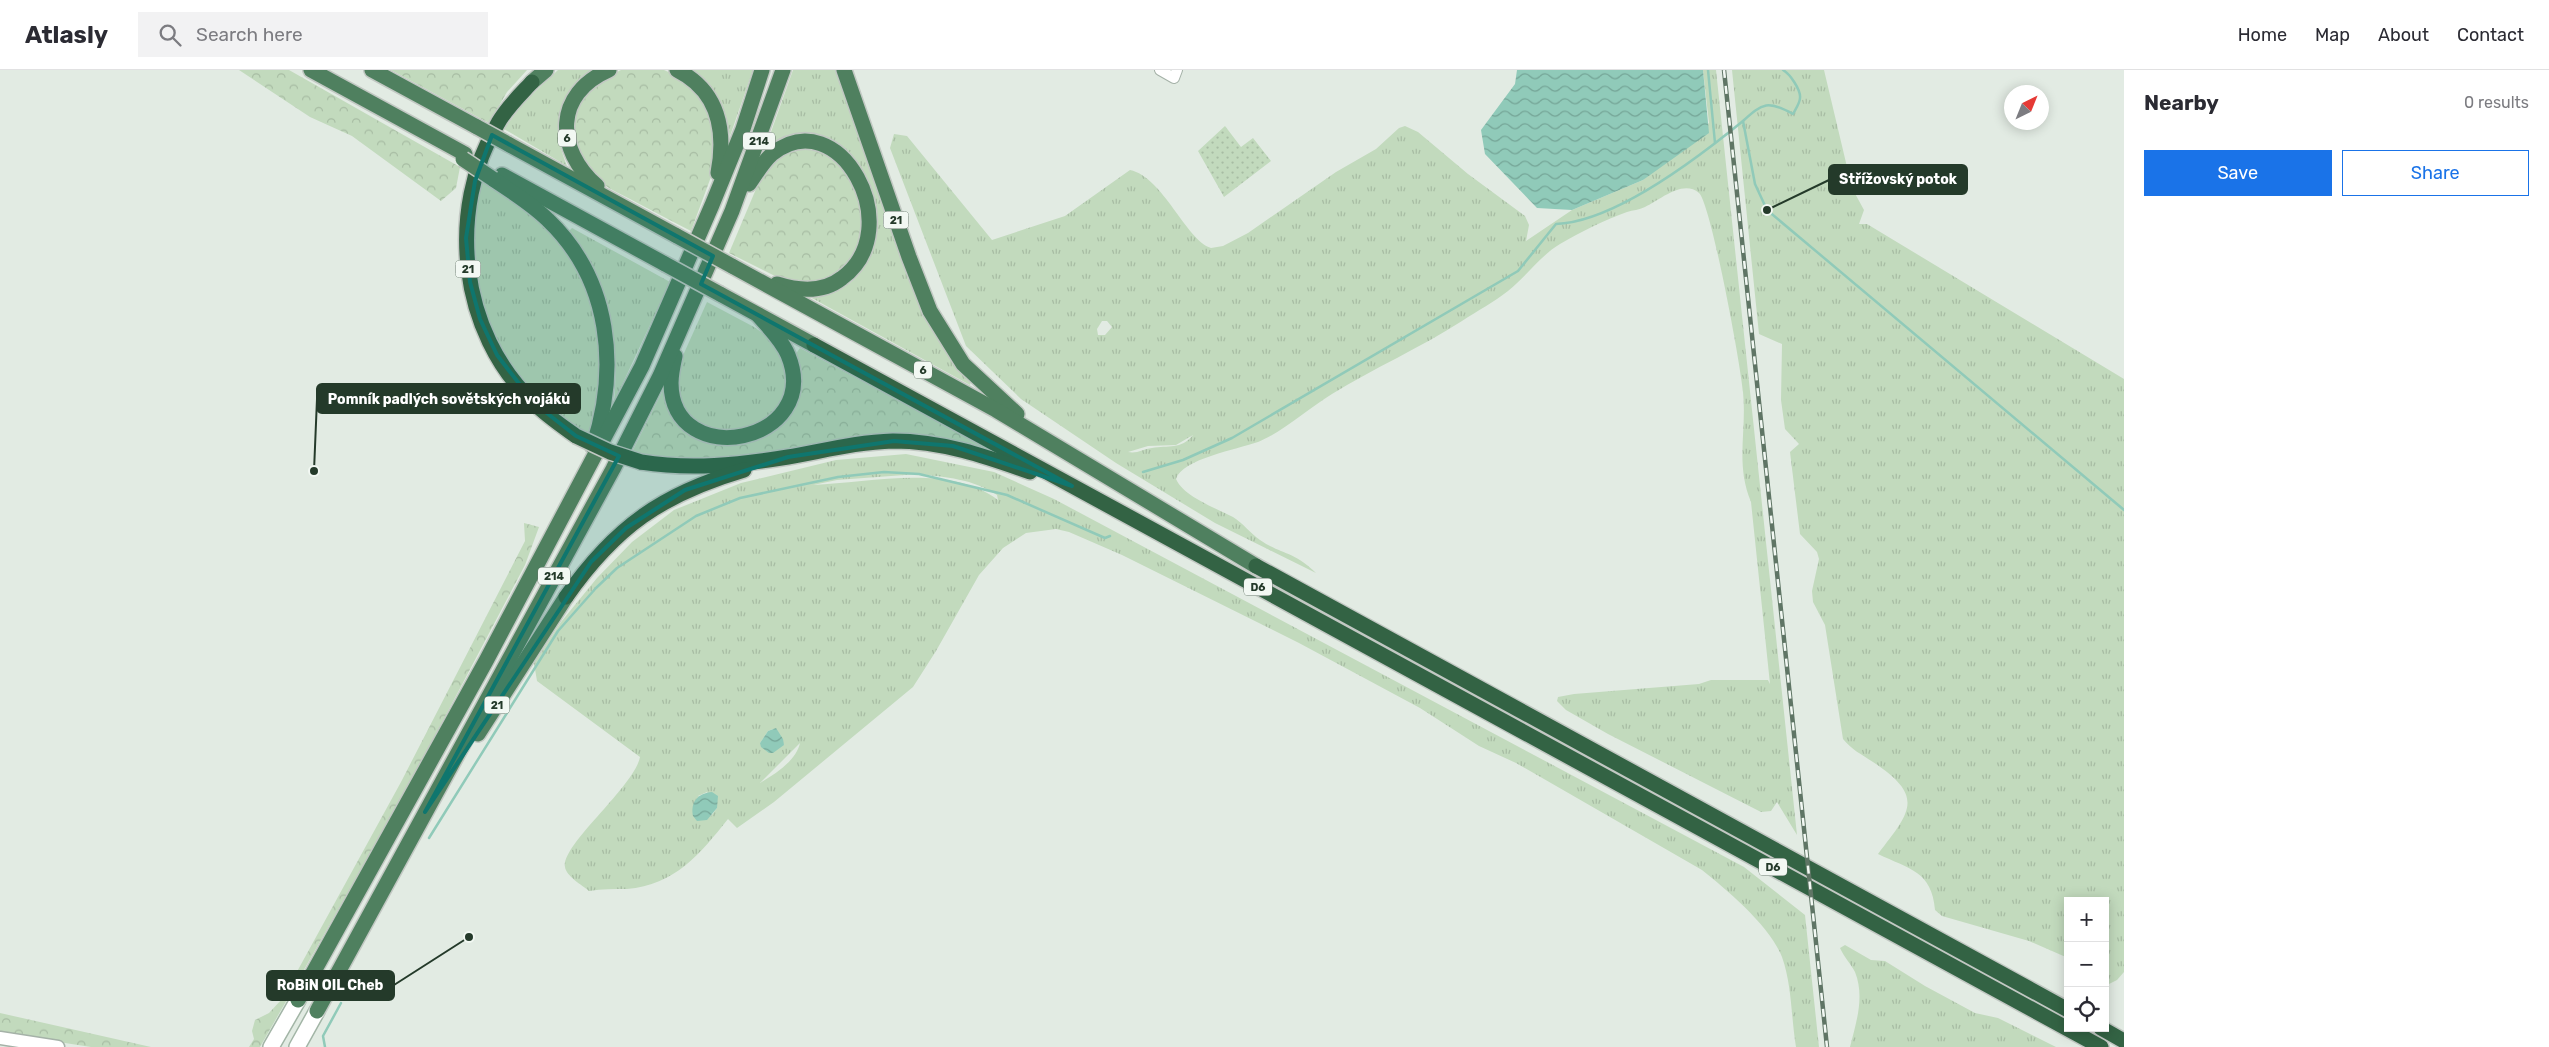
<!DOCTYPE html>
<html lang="en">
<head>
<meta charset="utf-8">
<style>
  :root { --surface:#fff; --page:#f2f2f3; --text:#2b2b33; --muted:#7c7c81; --line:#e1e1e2; --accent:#1a73e8 }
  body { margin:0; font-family:Rubik,sans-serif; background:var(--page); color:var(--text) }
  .controls { position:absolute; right:15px; bottom:15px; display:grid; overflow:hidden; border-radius:0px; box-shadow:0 2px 12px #0003 }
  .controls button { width:45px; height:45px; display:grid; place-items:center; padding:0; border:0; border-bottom:1px solid var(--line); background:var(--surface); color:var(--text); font:25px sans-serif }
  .compass { position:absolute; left:2004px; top:15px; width:45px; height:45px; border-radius:50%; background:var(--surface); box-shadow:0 2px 12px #0003; rotate:43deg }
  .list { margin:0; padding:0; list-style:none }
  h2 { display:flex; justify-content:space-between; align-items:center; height:65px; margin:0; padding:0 20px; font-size:21px }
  h2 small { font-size:16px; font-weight:400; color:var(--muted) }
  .actions { display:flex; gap:10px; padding:15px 20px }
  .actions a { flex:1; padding:11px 0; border:1px solid var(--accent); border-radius:0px; text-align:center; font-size:18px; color:var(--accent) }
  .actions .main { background:var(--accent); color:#fff }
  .icon { flex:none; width:28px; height:28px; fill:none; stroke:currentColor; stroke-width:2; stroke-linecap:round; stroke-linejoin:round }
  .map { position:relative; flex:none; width:2124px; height:977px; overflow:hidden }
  header { display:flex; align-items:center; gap:30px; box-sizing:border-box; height:70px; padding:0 25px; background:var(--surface); border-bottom:1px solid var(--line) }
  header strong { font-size:24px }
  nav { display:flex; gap:28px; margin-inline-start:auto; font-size:18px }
  .search { width:350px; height:45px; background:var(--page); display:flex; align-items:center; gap:12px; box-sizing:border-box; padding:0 18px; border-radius:0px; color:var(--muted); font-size:19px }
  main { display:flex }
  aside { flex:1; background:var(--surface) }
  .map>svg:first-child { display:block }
</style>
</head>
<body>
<header>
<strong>Atlasly</strong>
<div class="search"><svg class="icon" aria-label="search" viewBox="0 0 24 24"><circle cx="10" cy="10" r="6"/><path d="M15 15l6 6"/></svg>Search here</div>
<nav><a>Home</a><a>Map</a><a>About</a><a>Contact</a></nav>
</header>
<main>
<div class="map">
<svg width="2124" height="977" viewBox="0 0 2124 977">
  <defs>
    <pattern id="grass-tufts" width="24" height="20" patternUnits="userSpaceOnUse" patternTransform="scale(1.25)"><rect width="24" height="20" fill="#c2dabd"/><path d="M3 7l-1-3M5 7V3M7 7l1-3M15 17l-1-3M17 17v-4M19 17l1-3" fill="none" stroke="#a7bca3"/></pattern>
    <pattern id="forest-crowns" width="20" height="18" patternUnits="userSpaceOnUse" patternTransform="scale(1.25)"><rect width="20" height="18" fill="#c2dabd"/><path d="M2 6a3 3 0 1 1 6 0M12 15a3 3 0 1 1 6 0" fill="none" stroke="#a7bca3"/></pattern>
    <pattern id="garden-dots" width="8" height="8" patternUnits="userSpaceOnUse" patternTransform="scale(1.25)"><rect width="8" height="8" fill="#c2dabd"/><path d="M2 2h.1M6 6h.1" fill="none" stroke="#a7bca3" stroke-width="1.8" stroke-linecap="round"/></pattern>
    <pattern id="water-waves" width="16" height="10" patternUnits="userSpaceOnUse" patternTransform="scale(1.25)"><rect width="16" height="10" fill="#90cab9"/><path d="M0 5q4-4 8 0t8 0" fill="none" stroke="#75a597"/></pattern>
  </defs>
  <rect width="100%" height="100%" fill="#e2ebe3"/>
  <!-- grass -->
  <g fill="url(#grass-tufts)" fill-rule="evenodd">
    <path d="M558,0H593C560,27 550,55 567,96L504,59L524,32Z"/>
    <path d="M692,0H753L730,66C724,37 714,19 692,0Z"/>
    <path d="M793,0H835L913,215L957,296L971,312L970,315L810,227C820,225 830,224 839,220C915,182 867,22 768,78L766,76Z"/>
    <path d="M1703,0H1716L1797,765L1777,732L1771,741L1761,742L1608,664L1566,640L1557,631L1558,627L1574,624L1699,614L1711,610H1768L1770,614L1751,432C1735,393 1747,362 1743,322C1741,296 1711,134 1699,123C1683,109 1660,130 1645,137C1639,140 1633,140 1627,142C1604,150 1581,162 1560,174C1540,186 1527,206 1508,221C1494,232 1477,241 1462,251C1420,278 1374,298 1332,324C1309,338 1281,363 1258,372C1238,379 1182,389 1176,409C1184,427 1216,438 1233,447C1243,453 1250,463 1260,470C1280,484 1294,481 1316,503L1215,453L1116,393L1021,329L966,276L890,78L894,64L907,66L992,170L1065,146L1130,100C1163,107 1186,170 1211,178L1223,176L1248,163L1336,102L1376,79L1399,58L1405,56L1418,62L1468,104L1525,146L1529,155L1526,171L1572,140L1643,110L1709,53ZM1102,251H1107L1112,257L1105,265H1098L1097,259ZM1193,365C1181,380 1168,375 1152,378C1143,379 1137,384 1128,382L1148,376L1176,375Z"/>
    <path d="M1732,0H1824L1852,118L1864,140L1859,154H1867L2124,309V902L2117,910L2107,915L2105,831H2068V888L2029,871L1942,846L1935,840C1932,801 1909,799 1878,784C1910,742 1926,727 1873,692C1861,684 1852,680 1843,669L1825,555L1813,532L1812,521L1819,489L1817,482L1800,464L1790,382L1799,374L1785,359L1781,330L1782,274L1759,264Z"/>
    <path d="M482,110L526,137L567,181L588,221L604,285L594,367C498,314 456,217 482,110Z"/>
    <path d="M572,158L670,212L614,332C621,264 604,219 569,161Z"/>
    <path d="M707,232L754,257L767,266L782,286L789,311L778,342L739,364L696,354L680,337L676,301Z"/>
    <path d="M906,384L994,402L1054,429L1744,797L1805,845L1819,977H1796C1791,947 1792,915 1782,887C1770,856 1727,820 1702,800L1516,693L1479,676L1420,638L1299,573L1122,485L1069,462L1056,459L1026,463L1003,478L979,505L936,581L913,617L774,732L737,758L728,749C700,784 675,815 627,819C614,819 602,819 589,821C582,815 566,806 565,797C561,775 634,717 640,687L537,611L534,593L561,552L597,508L632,472L674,440L741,413L836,390ZM918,404C945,407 974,409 997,425L998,430C949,393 869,413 813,415L837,410ZM773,659L784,675L760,673L768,661ZM800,673C796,691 775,704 760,713ZM707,722L717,738L711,746L698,726Z"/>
    <path d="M1845,875L1871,890L1885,891L1925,916L1975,943L1998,948L2056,977H1850C1856,953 1865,927 1855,902C1851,894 1844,887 1840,878Z"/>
  </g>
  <!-- forest -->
  <g fill="url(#forest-crowns)">
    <path d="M239,0H289L460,97L456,118L441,131L352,66L310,47Z"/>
    <path d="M391,0H527L507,22L489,53Z"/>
    <path d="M621,0H664L682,8L698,22L714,50L715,96L691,161C670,150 650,140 630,129C621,124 611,120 603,114C554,74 565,25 621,0Z"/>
    <path d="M811,78L831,85L856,113L864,151L853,191L824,212H787L729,183L764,100L788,81Z"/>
    <path d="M800,278L990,380L958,372L735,390L656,388L632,382L663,320C676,416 833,378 795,285Z"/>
    <path d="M524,453L539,457L525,495L408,717L260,977H249L254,969L252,961L255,950L269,943L282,929L401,712L525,471Z"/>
    <path d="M0,943L151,977H91L0,963Z"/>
  </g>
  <!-- garden -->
  <path fill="url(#garden-dots)" d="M1225,56L1241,77L1253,68L1271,91L1224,127L1198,81Z"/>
  <!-- water -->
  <g fill="url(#water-waves)">
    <path d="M1517,0H1703L1709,63L1643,110L1572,140L1537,138L1485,84L1481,60L1515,14Z"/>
    <path d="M776,658L783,669L784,675L773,683H769L761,677L760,673L768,661Z"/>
    <path d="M712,722L718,726L717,738L707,750L697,751L693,746C690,732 698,723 712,722Z"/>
  </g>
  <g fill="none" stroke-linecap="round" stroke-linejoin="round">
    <!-- stream -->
    <g stroke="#90cab9" stroke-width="2.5">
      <path d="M1708,0L1715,73"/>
      <path d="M1783,0C1790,4 1801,20 1800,28C1800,33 1795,40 1793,44C1768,30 1763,33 1743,51L1755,114L1767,140L2124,440"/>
      <path d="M1143,402L1183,390L1232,368L1518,201L1556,154C1615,152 1699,87 1743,51"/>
      <path d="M429,768L558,561L596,518L617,498L696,446L740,428L838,407L884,402L919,404L1007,425L1105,468L1110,466"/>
      <path d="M325,977L323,966L341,933"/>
    </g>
    <!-- minor casing -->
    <g stroke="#a5b2a8" stroke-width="12">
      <path id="minor" d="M1160,0L1174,8L1177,0"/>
    </g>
    <!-- tertiary casing -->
    <g stroke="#a5b2a8" stroke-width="15">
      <path id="tertiary" d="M0,968L58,977"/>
    </g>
    <!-- secondary casing -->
    <g stroke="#a2b5a6" stroke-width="18">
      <g id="secondary">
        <path d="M271,977L298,930"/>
        <path d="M297,977L317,941"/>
      </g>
    </g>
    <!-- trunk casing -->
    <g stroke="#c2c8c3" stroke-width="18">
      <g id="trunk">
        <path d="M311,0L465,84"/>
        <path d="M372,0L477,57"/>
        <path d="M677,0C719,21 726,61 718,103"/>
        <path d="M844,0L909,187L930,241L963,294L1017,344"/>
        <path d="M532,12L546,0"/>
        <path d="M508,74L677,166"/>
        <path d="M502,105L665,194"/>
        <path d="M493,109C512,122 532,134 548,150C611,210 619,299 593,377"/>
        <path d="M749,114C756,104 763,92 772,84C839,30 909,159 842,208C823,223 799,221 777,214"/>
        <path d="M597,116C555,79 554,24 609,0"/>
        <path d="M732,196L996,340L1256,496"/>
        <path d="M720,224L814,275"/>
        <path d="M675,286C673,295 671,304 671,313C672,403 824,373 788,285C782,270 768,257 758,245"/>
        <path d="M478,664L566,527"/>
        <path d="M298,930L486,591L642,296L712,135L743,59L762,0"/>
        <path d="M317,941L613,399L660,306L732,141L783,0"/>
      </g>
    </g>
    <!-- motorway casing -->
    <g stroke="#c2c8c3" stroke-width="18">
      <g id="motorway">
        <path d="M532,12C520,25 507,37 498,53C446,140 459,263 534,333C547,346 562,356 576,366"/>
        <path d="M814,275L2101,977"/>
        <path d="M641,392C691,400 738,395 788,387C823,381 857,372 893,371C942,371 985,386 1030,402"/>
        <path d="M1256,496L2068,940"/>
        <path d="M566,527C615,457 662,424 744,400"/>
        <path d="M2101,958L2124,971"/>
      </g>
    </g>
    <!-- minor -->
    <use href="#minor" stroke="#fff" stroke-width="10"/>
    <!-- tertiary -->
    <use href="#tertiary" stroke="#fff" stroke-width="12"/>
    <!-- secondary -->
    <use href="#secondary" stroke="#fff" stroke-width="15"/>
    <!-- trunk -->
    <use href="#trunk" stroke="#4f805f" stroke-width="15"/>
    <!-- motorway -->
    <use href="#motorway" stroke="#336344" stroke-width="15"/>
    <!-- rail casing -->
    <g stroke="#5f7565" stroke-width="4.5">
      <path id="rail" d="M1724,0L1827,977"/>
    </g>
    <!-- rail -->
    <use href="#rail" stroke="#f2f8f3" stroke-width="2.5" stroke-dasharray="8" stroke-linecap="butt"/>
    <!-- trunk-bridge casing -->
    <g stroke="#c2c8c3" stroke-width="18" stroke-linecap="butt">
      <g id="trunk-bridge">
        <path d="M477,57L508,74"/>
        <path d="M463,89L493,109"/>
        <path d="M677,166L732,196"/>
        <path d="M665,194L720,224"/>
      </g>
    </g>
    <!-- motorway-bridge casing -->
    <g stroke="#c2c8c3" stroke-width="18" stroke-linecap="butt">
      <path id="motorway-bridge" d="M576,366L610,382L641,392"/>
    </g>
    <!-- trunk-bridge -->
    <use href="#trunk-bridge" stroke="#4f805f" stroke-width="15"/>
    <!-- motorway-bridge -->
    <use href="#motorway-bridge" stroke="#336344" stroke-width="15"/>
  </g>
  <!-- marked area -->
  <path fill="#0f766e" fill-opacity="0.2" stroke="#0f766e" stroke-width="4" stroke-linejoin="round" d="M492,65L713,186L701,214L1072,416L953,376L894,371L788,387L685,420L626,458L591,492L425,742L619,386L576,366L534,333L497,285L480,249L470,212L466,168L475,111Z"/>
  <g text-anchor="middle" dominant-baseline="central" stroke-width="4.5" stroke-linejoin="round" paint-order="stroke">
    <!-- shield labels -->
    <g fill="#f2f8f3" stroke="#627366" stroke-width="1">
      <rect x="558" y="59.5" width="18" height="17" rx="4"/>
      <rect x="743" y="62.5" width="32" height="17" rx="4"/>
      <rect x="883.5" y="141.5" width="25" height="17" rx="4"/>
      <rect x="455.5" y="190.5" width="25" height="17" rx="4"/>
      <rect x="914" y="291.5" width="18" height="17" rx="4"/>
      <rect x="538" y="497.5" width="32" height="17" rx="4"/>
      <rect x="1244" y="508.5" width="28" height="17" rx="4"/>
      <rect x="484.5" y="626.5" width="25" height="17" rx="4"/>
      <rect x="1759" y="788.5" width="28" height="17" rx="4"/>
    </g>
    <g font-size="11" font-weight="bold" fill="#243a2a">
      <text x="567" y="68">6</text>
      <text x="759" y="71">214</text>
      <text x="896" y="150">21</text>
      <text x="468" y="199">21</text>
      <text x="923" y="300">6</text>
      <text x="554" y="506">214</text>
      <text x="1258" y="517">D6</text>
      <text x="497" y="635">21</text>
      <text x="1773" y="797">D6</text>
    </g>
  </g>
  <!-- callouts -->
  <path fill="none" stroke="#243a2a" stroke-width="2" d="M1767 140L1829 110M314 401L317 329M469 867L394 915"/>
  <g fill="#243a2a" stroke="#f2f8f3" stroke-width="2">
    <circle cx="1767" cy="140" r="5"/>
    <circle cx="314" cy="401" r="5"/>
    <circle cx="469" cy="867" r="5"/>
  </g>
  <g fill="#243a2a" stroke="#243a2a" stroke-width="2">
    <rect x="1829" y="95" width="138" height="29" rx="5"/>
    <rect x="317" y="314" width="263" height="29" rx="5"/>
    <rect x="267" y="901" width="127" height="29" rx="5"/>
  </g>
  <g font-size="14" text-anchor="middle" font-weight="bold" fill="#fff">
    <text x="1898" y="114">Střížovský potok</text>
    <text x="449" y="334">Pomník padlých sovětských vojáků</text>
    <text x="330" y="920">RoBiN OIL Cheb</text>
  </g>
</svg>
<div class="controls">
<button>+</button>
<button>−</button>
<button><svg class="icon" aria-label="locate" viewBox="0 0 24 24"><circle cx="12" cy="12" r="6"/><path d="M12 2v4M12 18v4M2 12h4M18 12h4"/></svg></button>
</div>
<svg class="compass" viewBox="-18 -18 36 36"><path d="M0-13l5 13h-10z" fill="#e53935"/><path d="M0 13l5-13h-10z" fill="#7c7c81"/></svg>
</div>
<aside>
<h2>Nearby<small>0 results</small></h2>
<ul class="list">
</ul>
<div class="actions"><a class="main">Save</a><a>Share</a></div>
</aside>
</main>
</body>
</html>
